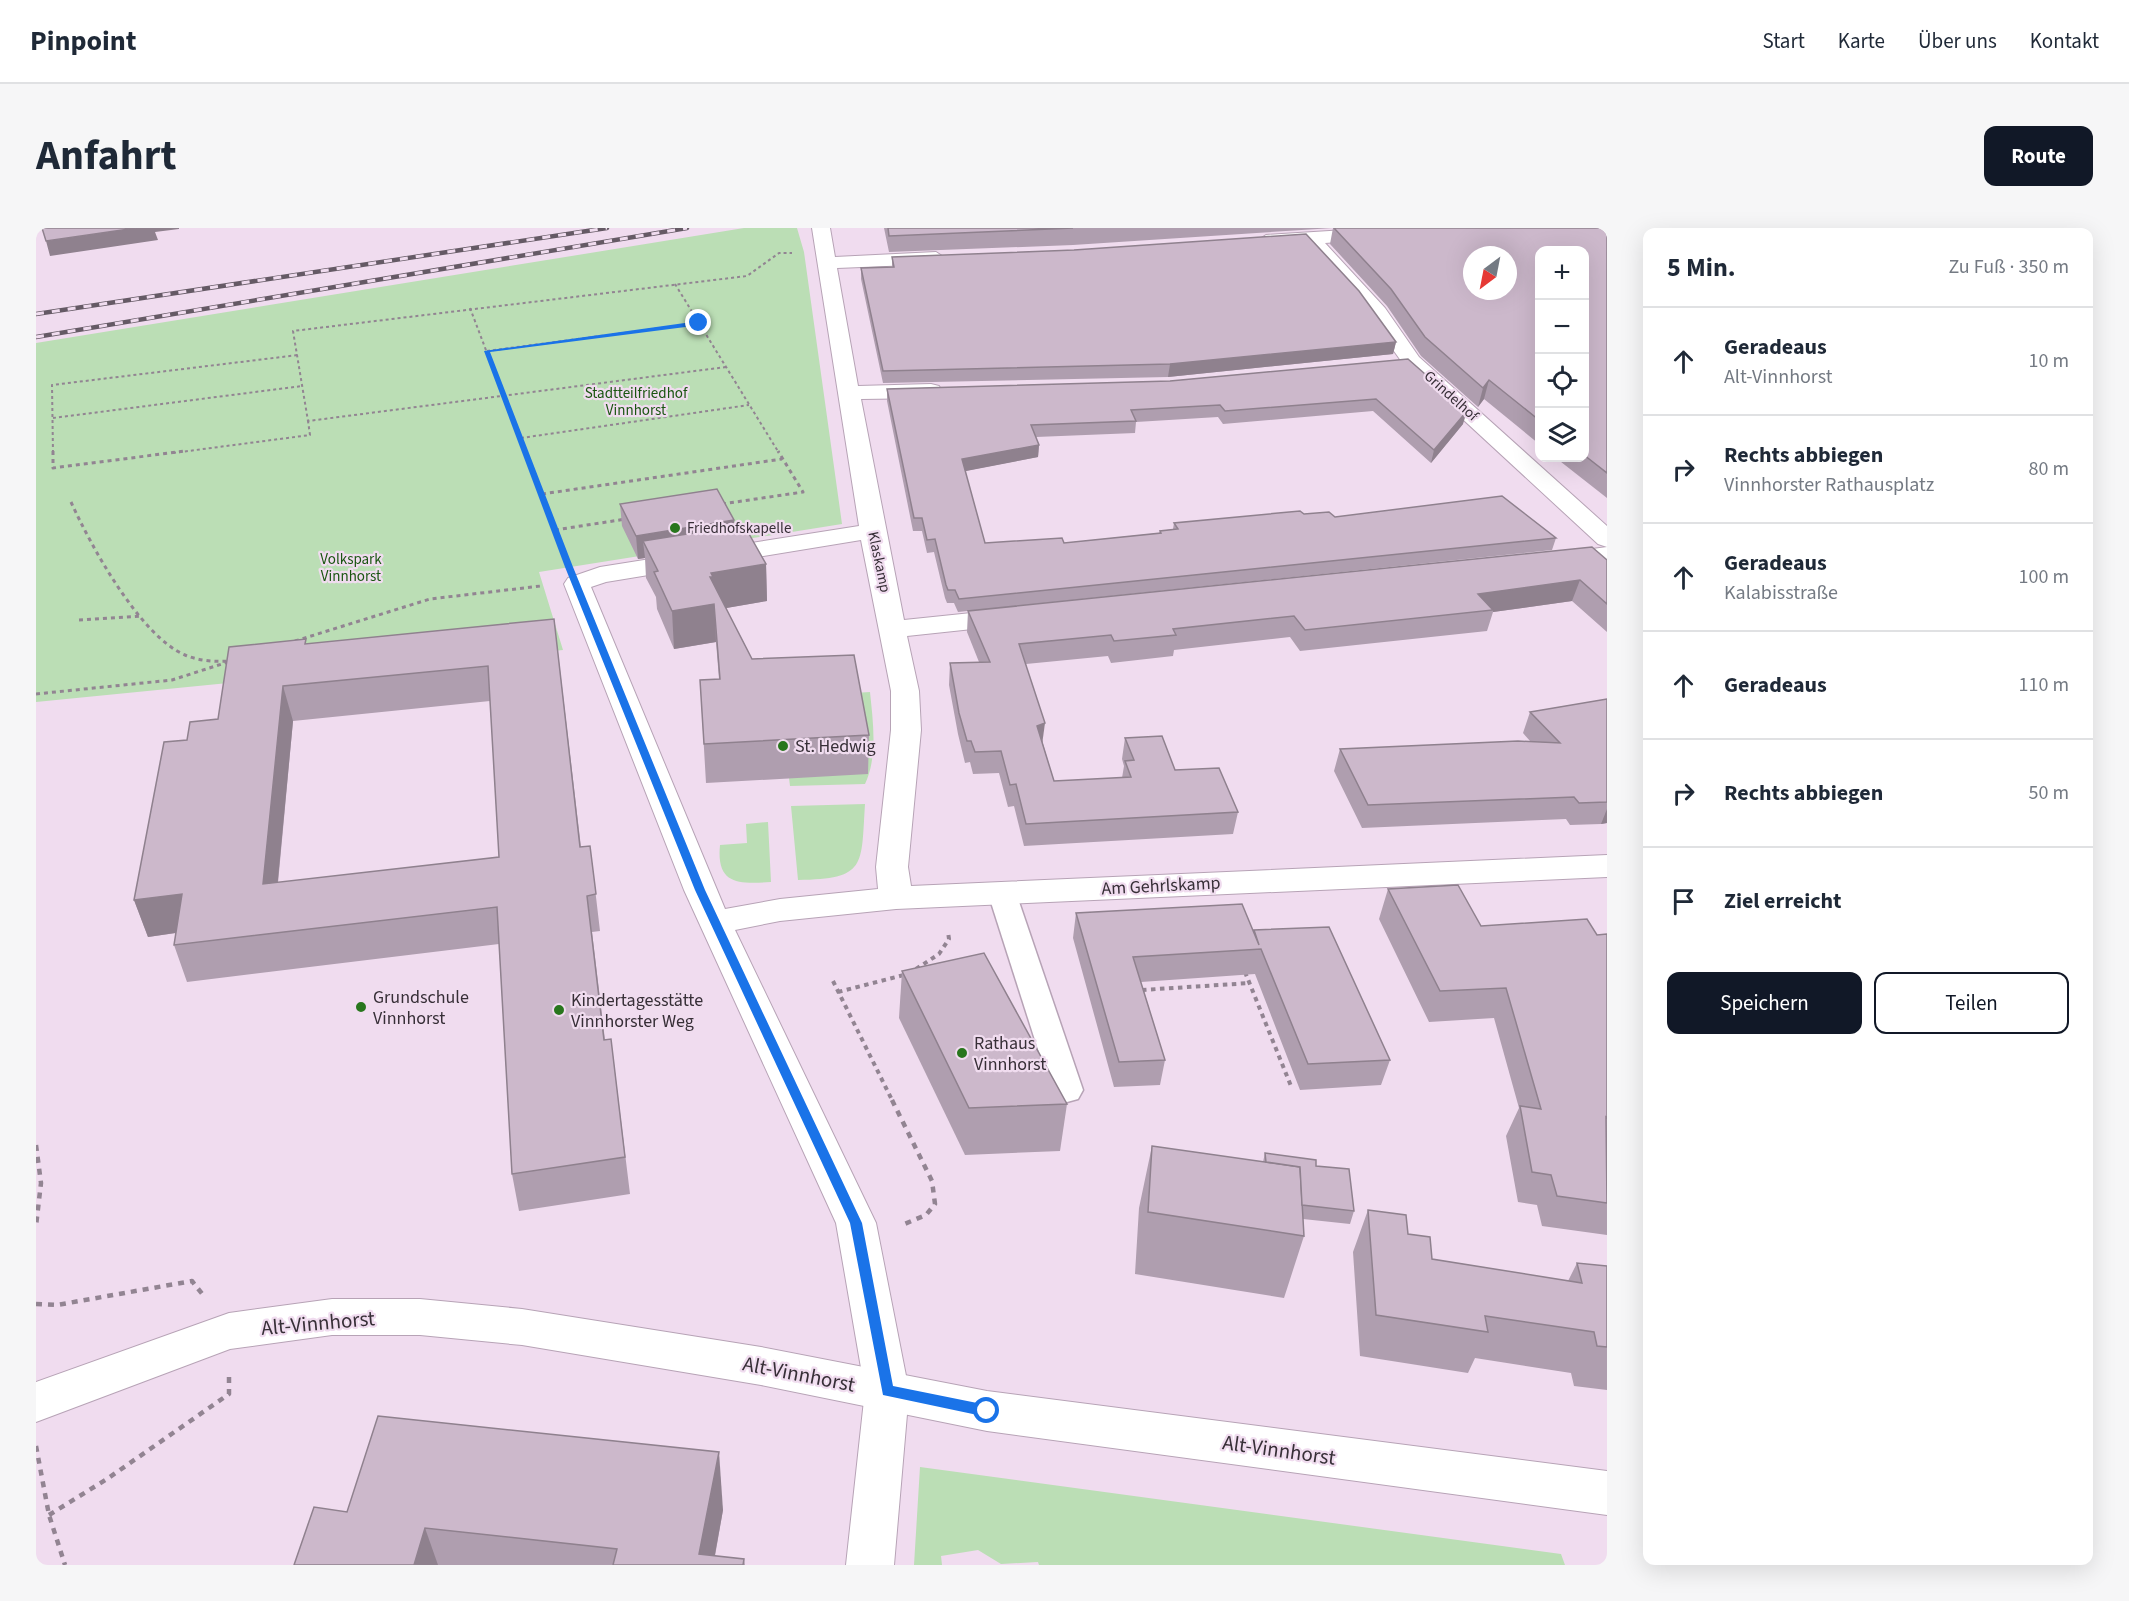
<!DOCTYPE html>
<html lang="de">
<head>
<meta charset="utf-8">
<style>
  :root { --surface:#fff; --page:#f6f6f7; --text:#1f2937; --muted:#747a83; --line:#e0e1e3; --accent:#111827 }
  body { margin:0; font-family:"Source Sans 3",sans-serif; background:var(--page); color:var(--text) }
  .controls { position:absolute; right:18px; top:18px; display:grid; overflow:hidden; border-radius:12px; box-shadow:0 6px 24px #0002 }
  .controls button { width:54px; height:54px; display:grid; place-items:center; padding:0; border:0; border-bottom:2px solid var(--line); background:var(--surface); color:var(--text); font:30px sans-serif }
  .compass { position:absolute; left:1427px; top:18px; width:54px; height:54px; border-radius:50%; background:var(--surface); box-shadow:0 6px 24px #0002; rotate:212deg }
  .stop { position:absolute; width:18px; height:18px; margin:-14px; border:4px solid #1a73e8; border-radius:50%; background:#fff }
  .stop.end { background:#1a73e8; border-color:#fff; box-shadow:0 2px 6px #0008 }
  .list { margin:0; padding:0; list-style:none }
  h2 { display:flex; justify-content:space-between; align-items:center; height:78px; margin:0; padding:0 24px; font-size:26px }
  h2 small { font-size:20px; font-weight:400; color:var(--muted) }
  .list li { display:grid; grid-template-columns:39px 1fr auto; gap:18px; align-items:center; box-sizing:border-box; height:108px; padding:0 24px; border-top:2px solid var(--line) }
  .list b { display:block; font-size:22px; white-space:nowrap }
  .list p { margin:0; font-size:20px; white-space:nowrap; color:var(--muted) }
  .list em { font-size:20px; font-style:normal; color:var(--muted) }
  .actions { display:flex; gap:12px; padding:18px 24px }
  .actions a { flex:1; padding:14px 0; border:2px solid var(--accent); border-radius:12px; text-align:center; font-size:21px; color:var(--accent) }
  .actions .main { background:var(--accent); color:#fff }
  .icon { flex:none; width:33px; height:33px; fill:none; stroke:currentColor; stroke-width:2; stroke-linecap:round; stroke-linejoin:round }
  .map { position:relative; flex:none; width:1571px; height:1337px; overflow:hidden; border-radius:12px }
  header { display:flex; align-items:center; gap:36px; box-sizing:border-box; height:84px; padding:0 30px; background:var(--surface); border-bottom:2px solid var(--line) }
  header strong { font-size:28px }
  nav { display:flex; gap:33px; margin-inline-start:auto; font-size:21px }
  .intro { display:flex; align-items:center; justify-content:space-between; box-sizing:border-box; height:144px; padding:0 36px }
  h1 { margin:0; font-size:42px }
  .button { padding:15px 27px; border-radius:12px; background:var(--accent); color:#fff; font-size:21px; font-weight:700 }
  main { display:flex; gap:36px; padding:0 36px }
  aside { flex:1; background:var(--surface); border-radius:12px; box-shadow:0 6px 24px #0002 }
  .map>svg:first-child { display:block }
</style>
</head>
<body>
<header>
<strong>Pinpoint</strong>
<nav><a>Start</a><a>Karte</a><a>Über uns</a><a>Kontakt</a></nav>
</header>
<div class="intro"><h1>Anfahrt</h1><a class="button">Route</a></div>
<main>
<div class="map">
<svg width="1571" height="1337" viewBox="0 0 1571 1337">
  <rect width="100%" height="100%" fill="#f0dcef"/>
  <!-- green -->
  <g fill="#bbdeb5">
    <path d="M708,0H761L768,24L806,296L503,344L527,422L0,474V115Z"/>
    <path d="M834,464C837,494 842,528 829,556L754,558L753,550L818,465Z"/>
    <path d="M829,576C825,638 831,651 762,652L755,578Z"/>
    <path d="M732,594L735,654C703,656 680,657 684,617L711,615L710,596Z"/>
    <path d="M884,1239L1525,1326L1529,1337H1003L1002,1334L965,1336L942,1322L905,1328L906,1337H878Z"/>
  </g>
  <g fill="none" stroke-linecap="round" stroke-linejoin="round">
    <!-- service casing -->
    <g stroke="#b7a3b6" stroke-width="3">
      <path id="service" d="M966,656L976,658L980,665L1047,862L1042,871L1031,874L1020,871L1015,862L952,665L956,658Z"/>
    </g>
    <!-- minor casing -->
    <g stroke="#b7a3b6" stroke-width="2">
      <g id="minor">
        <path d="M776,0H794L799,29L900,24L909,30L900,36L801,40L822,158L895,156L903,158L906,163L903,168L895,170L825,171L868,392L974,381L983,383L987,389L983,395L974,397L871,408L883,463L885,502L872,639L875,658L1571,627V649L860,681L744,693L699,702L840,995L873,1163L858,1337H810L829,1163L800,995L648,662L528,356L532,350L564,339L823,298ZM825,312L855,463V502L840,639L842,661L744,671L689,681L555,359L570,354Z"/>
        <path d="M1341,0H1431L1422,5L1289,15L1349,80L1383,129L1571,298V319L1562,316L1368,137L1322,73L1269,16L1230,19L1221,13L1230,7Z"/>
        <path d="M1571,319V335L1521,340L1512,337L1508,332L1512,327Z"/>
      </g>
    </g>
    <!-- tertiary casing -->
    <g stroke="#b7a3b6" stroke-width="2">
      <path id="tertiary" d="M296,1071H384L486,1081L725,1119L951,1163L1571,1243V1287L951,1203L725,1157L486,1117L384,1107H296L194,1121L0,1194V1154L193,1085Z"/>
    </g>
    <!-- path-far3 -->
    <g stroke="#928492" stroke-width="2" stroke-dasharray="3 3" stroke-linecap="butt">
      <path d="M639,56L743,225"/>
      <path d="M434,80L489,225"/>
      <path d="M451,123L663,95"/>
      <path d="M690,139L272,193L257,103L711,48L743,25H756"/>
      <path d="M17,190L266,158"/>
      <path d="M485,210L713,177"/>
      <path d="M17,225L16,157L262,127"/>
      <path d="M137,225L274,207L272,193"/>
    </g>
    <!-- path-far2 -->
    <g stroke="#928492" stroke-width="3" stroke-dasharray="4 4" stroke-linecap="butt">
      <path d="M17,223V240L149,223"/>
      <path d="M489,223L528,326"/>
      <path d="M506,266L746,231"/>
      <path d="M35,274C55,318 104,408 149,427C163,433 180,434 195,433"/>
      <path d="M686,276L767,264L742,223"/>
      <path d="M519,302L590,291"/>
      <path d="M43,392L105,388"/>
      <path d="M259,413L394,371L505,358"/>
      <path d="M0,466L136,452L192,434"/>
    </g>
    <!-- path-far1 -->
    <g stroke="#928492" stroke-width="4" stroke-dasharray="4.5 4.5" stroke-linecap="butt">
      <path d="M880,741L903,726L913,711L912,704"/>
      <path d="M1209,744L1255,858"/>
      <path d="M797,753L857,874"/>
      <path d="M1106,762L1214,755"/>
      <path d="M802,764L868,747"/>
    </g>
    <!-- path -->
    <g stroke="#928492" stroke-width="4.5" stroke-dasharray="6 6" stroke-linecap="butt">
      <path d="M856,872L896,953L899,976L890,987L866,997"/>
      <path d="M0,917L5,955L0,998"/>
      <path d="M0,1076L21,1077L156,1053L167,1067"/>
      <path d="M0,1218L13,1287L29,1337"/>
      <path d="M13,1287L71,1251L193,1166V1147"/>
    </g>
    <!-- service -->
    <use href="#service" fill="#fff" fill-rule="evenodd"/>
    <!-- minor -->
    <use href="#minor" fill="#fff" fill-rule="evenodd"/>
    <!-- tertiary -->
    <use href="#tertiary" fill="#fff" fill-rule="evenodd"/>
    <!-- rail casing -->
    <g stroke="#655a65" stroke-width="4.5">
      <g id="rail">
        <path d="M0,86L571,0"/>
        <path d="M0,109L651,0"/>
      </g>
    </g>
    <!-- rail -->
    <use href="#rail" stroke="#f0dcef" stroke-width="3" stroke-dasharray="8" stroke-linecap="butt"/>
  </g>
  <!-- wall -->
  <g fill="#af9eaf" fill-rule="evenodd">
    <path d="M848,0H1571V270L1520,230H1548V22H1503V216L1448,171L1442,179L1385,128L1351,78L1294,16L1297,0L1037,17L853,24Z"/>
    <path d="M856,29L1360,114L1357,126L1132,149L847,155L825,51V40L856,39Z"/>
    <path d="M1372,131L1427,196L1395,235L1337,183L1187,196L1182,189L1100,194L1099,205L1000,209L1003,217L1002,229L929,243L949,315H1028L1123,305L1124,303L1137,301L1138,295L1268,286L1520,310L1516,322L922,384L918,375H911L909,370L898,324L891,325L886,303H877L851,173V161L1134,153Z"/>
    <path d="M584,276L698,292L699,298L730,336L731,373L690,380L716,431L833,507L832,546L670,555L664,452L683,451L680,414L638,421L621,381L620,369L610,350L609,330L602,331L586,298Z"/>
    <path d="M1571,332V404L1536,373L1457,384L1451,403L1264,423L1254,409L1138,422L1137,428L1075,435L1072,428L990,436L1007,516L1018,553L1086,550L1088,538L1086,531L1089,510L1202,584L1197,606L988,618L978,578L972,579L963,545L937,546L934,534L929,535L922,506L913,457L914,435L943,434L931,404L932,383Z"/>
    <path d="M518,391L545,619L554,618L564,703L556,704L569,812L575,811L594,966L483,983L476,946L463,716L151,754L138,717L140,705L112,709L98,672L151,512L182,491L271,416ZM454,473L463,629L242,655L257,493Z"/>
    <path d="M1571,471V595L1565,596L1534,597L1530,591L1326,600L1298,543L1304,521L1494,513L1487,505L1494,484Z"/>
    <path d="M1352,661L1445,698L1561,707L1571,706V1007L1506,998L1501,977L1482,974L1470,908L1483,880L1458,790L1393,794L1343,691Z"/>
    <path d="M1040,685L1218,703L1354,832L1345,857L1264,862L1219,746L1105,754L1129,832L1124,857L1078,859L1037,710Z"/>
    <path d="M866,743L1031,876L1024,923L929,927L863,790Z"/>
    <path d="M1116,918L1227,934L1229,925L1280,938L1318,983L1314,996L1267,991L1268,1008L1248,1070L1099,1046L1103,980Z"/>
    <path d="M1332,982L1372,1006L1396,1031L1532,1053L1541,1035L1571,1038V1162L1538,1158L1535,1145L1439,1130L1432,1145L1324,1128L1317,1024Z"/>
    <path d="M687,1282L679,1328L708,1331L709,1337H258L311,1284Z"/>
  </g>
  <!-- shaded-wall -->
  <g fill="#8f818e">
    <path d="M100,0H143V1L119,4L122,12L14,28L10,13Z"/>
    <path d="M1360,114L1357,126L1132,149L1134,136Z"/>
    <path d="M1453,152L1448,171L1442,179L1447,160Z"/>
    <path d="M1431,183L1427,196L1395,235L1398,222Z"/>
    <path d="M1003,217L1002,229L925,244L926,231Z"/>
    <path d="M698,292L699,315L607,313L609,330L602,331L600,308Z"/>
    <path d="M730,336L731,373L679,382L680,414L638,421L636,383L674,349L675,345Z"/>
    <path d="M1544,352L1536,373L1457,384V382L1442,366Z"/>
    <path d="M247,458L257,493L238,693L227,656Z"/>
    <path d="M1009,495L1006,517L1001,498Z"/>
    <path d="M1571,581V595L1565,596Z"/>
    <path d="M146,666L159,702L112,709L98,672Z"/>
    <path d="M683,1224L687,1282L677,1337L663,1326Z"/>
    <path d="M389,1300L402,1337H378Z"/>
  </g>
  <!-- building -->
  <g fill="#ccb8cb" stroke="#8f818e" stroke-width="1.5" fill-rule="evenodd">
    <path d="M6,0H100L10,13Z"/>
    <path d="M852,0H1037L853,8Z"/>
    <path d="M1298,0H1571V245L1548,227V22H1503V192L1453,152L1447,160L1389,109L1355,61ZM1436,27H1472V63H1436Z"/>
    <path d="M1270,6L1323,63L1360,114L1134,136L847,143L825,40L858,39L856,29L1038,22Z"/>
    <path d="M1372,131L1431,183L1398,222L1340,171L1189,183L1184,177L1095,182L1100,193L995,197L1003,217L926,231L949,315L1026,310L1028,315L1125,305L1124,303L1142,301L1138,295L1264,283L1268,286L1293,284L1299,289L1466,268L1520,310L923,371L919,362H912L910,357L899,311L891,312L886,290H878L851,161L1134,153Z"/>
    <path d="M681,261L698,292L600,308L584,276Z"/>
    <path d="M708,297L730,336L675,345L677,349H674L716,431L818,427L833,507L668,516L664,452L684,451L678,376L636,383L618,344L622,343L607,313Z"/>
    <path d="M1556,319L1571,332V376L1544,352L1442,366L1457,382L1269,402L1258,388L1137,401L1140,407L1078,413L1075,407L983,416L1009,495L1001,498L1018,553L1095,549L1089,533L1098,532L1089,510L1126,508L1139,542L1183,540L1202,584L990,596L980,556L974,557L965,523L939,524L935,513H931L923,485L914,435L954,434L932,383Z"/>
    <path d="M518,391L544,619L554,618L560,666L551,668L568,812L575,811L589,929L476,946L461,679L138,717L146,666L98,672L128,514L151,512L154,494L182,491L193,419L270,411L269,416ZM452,438L463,629L227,656L247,458Z"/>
    <path d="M1571,471V574L1543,575L1538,569L1332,577L1304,521L1482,513L1524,515L1494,484Z"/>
    <path d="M1422,657L1445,698L1551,691L1561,707L1571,706V890L1570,889L1571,975L1521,968L1515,947L1496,944L1484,878L1505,881L1470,760L1404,763L1352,661Z"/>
    <path d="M1206,676L1223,717L1218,702L1293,699L1354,832L1272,836L1225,721L1097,729L1129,832L1083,834L1040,685Z"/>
    <path d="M948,725L1031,876L933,880L866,743Z"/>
    <path d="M1116,918L1264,939L1268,1008L1112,984Z"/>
    <path d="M1229,925L1280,932V938L1313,941L1318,983L1266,977L1264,939L1230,934Z"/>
    <path d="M1332,982L1370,987L1372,1006L1394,1009L1396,1031L1546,1055L1541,1035L1571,1038V1119L1561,1118L1558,1104L1449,1088L1452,1104L1340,1087Z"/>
    <path d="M342,1188L683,1224L663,1326L708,1331L707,1337H577L581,1321L389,1300L378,1337H258L278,1279L311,1284Z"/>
  </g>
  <!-- route -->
  <path fill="#1a73e8" d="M663,93L665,97L454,124L537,339L669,662L826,995L857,1158L951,1177L957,1183L951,1189L847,1167L814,995L659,662L529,339L448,123Z"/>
  <!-- markers -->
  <g fill="#28761d" stroke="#f0dcef" stroke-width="2">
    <circle cx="639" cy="300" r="6"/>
    <circle cx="747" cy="518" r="6"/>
    <circle cx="325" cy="779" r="6"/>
    <circle cx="523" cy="782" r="6"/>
    <circle cx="926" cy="825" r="6"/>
  </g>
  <g text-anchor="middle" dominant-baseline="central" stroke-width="4.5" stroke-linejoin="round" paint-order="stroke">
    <!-- far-park labels -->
    <g font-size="15" fill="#195510" stroke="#f0dcef">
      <text x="600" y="165">Stadtteilfriedhof<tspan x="600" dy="17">Vinnhorst</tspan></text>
      <text x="315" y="331">Volkspark<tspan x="315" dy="17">Vinnhorst</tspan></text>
    </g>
    <!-- far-street labels -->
    <g font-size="15" fill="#372f37" stroke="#f0dcef">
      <text transform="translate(1415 168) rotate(42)">Grindelhof</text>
      <text transform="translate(843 334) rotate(78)">Klaskamp</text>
    </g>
    <!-- far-poi labels -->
    <g font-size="15" fill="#372f37" stroke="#f0dcef" text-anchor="start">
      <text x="651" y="300">Friedhofskapelle</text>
    </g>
    <!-- poi labels -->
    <g font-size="18" fill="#372f37" stroke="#f0dcef" text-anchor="start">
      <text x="759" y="518">St. Hedwig</text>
      <text x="337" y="769">Grundschule<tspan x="337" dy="21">Vinnhorst</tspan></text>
      <text x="535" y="772">Kindertagesstätte<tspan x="535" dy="21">Vinnhorster Weg</tspan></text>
      <text x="938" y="815">Rathaus<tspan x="938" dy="21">Vinnhorst</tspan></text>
    </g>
    <!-- street labels -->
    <g font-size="18" fill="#372f37" stroke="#f0dcef">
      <text transform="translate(1125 658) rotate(-3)">Am Gehrlskamp</text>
    </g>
    <!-- near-street labels -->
    <g font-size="21" fill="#372f37" stroke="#f0dcef">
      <text transform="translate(282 1095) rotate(-5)">Alt-Vinnhorst</text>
      <text transform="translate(763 1146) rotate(11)">Alt-Vinnhorst</text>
      <text transform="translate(1243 1222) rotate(8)">Alt-Vinnhorst</text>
    </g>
  </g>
</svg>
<div class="controls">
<button>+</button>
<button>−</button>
<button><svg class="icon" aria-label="locate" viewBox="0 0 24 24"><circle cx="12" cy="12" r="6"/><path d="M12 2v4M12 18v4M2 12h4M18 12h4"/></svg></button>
<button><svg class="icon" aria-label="layers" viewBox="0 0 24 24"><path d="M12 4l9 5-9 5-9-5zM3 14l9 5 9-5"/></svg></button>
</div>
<svg class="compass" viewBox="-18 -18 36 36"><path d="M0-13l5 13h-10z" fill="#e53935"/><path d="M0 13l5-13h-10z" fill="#747a83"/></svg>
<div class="stop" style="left:951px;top:1183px"></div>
<div class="stop end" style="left:663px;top:95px"></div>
</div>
<aside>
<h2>5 Min.<small>Zu Fuß · 350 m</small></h2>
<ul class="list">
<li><svg class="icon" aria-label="ahead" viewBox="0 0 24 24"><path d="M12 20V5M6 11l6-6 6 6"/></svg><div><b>Geradeaus</b><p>Alt-Vinnhorst</p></div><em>10 m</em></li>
<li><svg class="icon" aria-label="right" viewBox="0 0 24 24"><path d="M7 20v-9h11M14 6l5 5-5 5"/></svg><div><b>Rechts abbiegen</b><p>Vinnhorster Rathausplatz</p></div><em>80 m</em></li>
<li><svg class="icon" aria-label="ahead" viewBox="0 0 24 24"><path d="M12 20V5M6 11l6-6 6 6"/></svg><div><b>Geradeaus</b><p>Kalabisstraße</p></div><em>100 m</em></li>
<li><svg class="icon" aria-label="ahead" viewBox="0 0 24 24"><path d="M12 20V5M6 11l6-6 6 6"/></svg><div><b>Geradeaus</b></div><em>110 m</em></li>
<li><svg class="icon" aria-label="right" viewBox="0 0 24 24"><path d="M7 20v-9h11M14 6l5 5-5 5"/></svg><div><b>Rechts abbiegen</b></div><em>50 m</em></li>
<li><svg class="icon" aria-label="arrive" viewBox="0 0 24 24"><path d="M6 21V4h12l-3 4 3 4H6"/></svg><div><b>Ziel erreicht</b></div></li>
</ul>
<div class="actions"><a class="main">Speichern</a><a>Teilen</a></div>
</aside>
</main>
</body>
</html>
